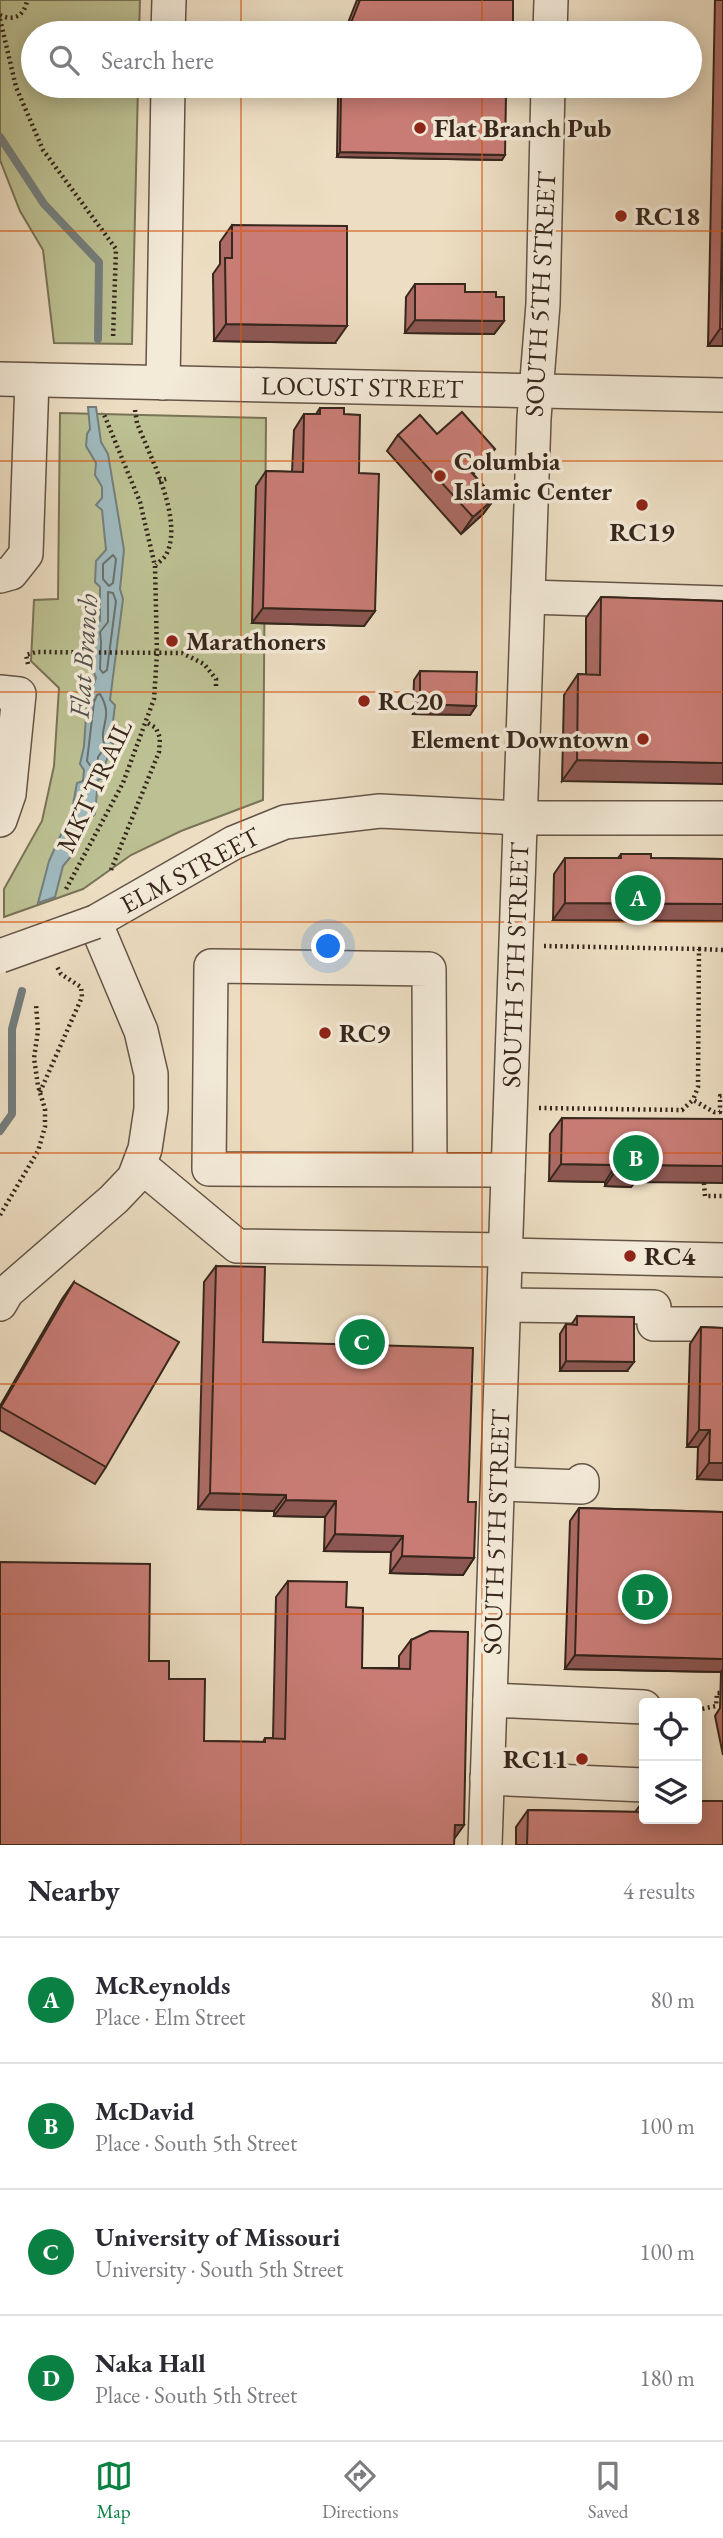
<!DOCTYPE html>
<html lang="en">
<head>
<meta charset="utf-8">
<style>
  :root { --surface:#fff; --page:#f2f2f3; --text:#2b2b33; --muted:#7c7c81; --line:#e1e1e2; --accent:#0b8043 }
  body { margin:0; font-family:"EB Garamond",serif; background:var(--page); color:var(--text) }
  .controls { position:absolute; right:21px; bottom:21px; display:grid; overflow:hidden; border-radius:7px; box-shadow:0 4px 18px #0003 }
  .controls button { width:63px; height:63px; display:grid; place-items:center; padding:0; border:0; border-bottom:2px solid var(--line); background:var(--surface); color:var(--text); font:35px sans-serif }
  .you { position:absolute; left:329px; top:947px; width:24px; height:24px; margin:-18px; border:5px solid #fff; border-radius:50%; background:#1a73e8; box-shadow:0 0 0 10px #1a73e833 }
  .badge { display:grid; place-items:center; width:46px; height:46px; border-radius:50%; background:var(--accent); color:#fff; font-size:23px; font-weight:700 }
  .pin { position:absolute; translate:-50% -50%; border:4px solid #fff; box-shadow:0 2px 7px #0006 }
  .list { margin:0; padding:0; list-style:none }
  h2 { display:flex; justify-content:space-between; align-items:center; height:91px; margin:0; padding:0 28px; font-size:30px }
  h2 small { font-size:23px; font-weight:400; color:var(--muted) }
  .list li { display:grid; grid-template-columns:46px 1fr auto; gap:21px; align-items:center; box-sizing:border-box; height:126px; padding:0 28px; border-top:2px solid var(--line) }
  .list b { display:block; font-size:26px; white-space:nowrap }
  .list p { margin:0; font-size:23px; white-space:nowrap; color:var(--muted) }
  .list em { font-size:23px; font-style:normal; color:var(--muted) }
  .icon { flex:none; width:38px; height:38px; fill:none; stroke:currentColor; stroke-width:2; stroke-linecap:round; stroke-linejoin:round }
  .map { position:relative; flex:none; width:723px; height:1845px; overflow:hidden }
  .search { position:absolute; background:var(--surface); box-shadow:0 4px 18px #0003; left:21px; right:21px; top:21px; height:77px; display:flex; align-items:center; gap:18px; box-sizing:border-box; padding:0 24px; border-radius:38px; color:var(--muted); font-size:26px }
  .sheet { height:595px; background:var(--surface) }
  nav { display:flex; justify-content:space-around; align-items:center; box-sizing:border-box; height:98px; border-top:2px solid var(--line); background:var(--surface); font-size:19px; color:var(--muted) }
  nav a { display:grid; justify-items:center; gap:4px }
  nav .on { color:var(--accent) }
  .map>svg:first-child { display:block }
</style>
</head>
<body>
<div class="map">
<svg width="723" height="1845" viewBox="0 0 723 1845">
  <rect width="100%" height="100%" fill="#eddec3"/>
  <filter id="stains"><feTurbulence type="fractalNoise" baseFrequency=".00286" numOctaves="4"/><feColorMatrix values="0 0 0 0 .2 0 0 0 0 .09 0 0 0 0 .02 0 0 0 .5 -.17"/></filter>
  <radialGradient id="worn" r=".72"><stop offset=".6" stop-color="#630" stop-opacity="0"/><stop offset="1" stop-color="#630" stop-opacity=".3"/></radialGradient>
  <!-- green -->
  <g fill="#bcc092" stroke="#797357" stroke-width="2">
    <path d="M0,0H140L139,33H33V86H138L132,344L54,343L43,250L20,211L0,160Z"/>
    <path d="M60,413L266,418L263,800L181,831L131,855L83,889L4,917V889L42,821L54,766L59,688L31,661L34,600L58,599Z"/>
  </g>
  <!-- water -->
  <path fill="#9eb9be" stroke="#747e7d" stroke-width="2" d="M88,407H96L101,442L108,454L124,550L120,589L123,599L110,700L115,705L113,722L115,725L111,729L109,740L113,744C108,758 104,762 103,778L98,780L95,814L87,821L82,840H79L73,854L63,866L55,897L38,903L49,861L72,810L77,783L83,781L84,770L80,764L84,746L87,701L96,678C89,664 95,646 92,631L95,624L100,621V587L95,582L96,561L106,550L102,510L96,505L102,498V487L95,475L96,463L86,446L87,434L90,429Z"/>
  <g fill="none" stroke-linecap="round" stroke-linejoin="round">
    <!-- shore -->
    <g stroke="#6a706d" stroke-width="2">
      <path d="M113,555L116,559L113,583L109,586L103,579V564Z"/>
      <path d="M108,592L113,593L116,601L107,670L103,673L100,669L101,642L100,632L108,622Z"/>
      <path d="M100,694C115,719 97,726 105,747L98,757L97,768L93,769L87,761L94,702L97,695Z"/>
    </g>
    <!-- stream -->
    <g stroke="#747e7d" stroke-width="8">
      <path d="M0,137L44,204L99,262L98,339"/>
      <path d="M0,1131L12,1114V1029L22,991"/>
    </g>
    <!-- minor casing -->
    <g stroke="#645446" stroke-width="36">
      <g id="minor">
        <path d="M168,33L169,0"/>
        <path d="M550,33L551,0"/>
        <path d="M0,379L723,395"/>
        <path d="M163,383L168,86"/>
        <path d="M0,576L11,573L26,554L32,380"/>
        <path d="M528,597L723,603"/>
        <path d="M0,692L19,694L9,794L0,820"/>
        <path d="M141,1166L237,1246L506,1250"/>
        <path d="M430,1170L429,969L211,966L209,1169L508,1170"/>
        <path d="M505,1255L723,1260"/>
        <path d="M0,1304L7,1292L114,1199L134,1178L145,1149L151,1109V1074L141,1031L95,922L233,843L285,822L380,811L521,818H723"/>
        <path d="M504,1305L654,1307"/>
        <path d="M654,1324H723"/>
        <path d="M498,1484L582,1487V1481"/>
        <path d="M490,1700L644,1707"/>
        <path d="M487,1778L644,1785"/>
        <path d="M485,1845L534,418L543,304L548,86"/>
      </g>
    </g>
    <!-- path -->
    <g stroke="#36261c" stroke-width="4.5" stroke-dasharray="2 3.5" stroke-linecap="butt">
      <path d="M0,15C14,22 25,15 27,0"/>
      <path d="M0,19L16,87L43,150L116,249L113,339"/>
      <path d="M135,410L137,423C150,457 183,517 167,553C165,558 159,562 156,565"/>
      <path d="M159,481L169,478"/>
      <path d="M28,664L26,655L36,652L182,653L204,664L216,679V688"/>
      <path d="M111,870L159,752L160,738L156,728L146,722"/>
      <path d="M66,889L123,783L154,699L157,654L155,566L140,502L103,412"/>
      <path d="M544,946L699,949L698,1087L693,1100"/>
      <path d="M699,949L723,950"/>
      <path d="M40,1092L82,997L81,987L61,974L56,965"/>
      <path d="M539,1108L682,1110L693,1100L714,1112H720V1096H723"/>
      <path d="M704,1183L705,1196H723"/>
      <path d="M0,1215L38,1151L45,1127V1109L38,1086L34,1058L38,1031L36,1004"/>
      <path d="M697,1710L716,1706L717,1693H723"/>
    </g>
    <!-- minor -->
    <use href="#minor" stroke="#f3ead8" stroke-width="33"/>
    <!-- minor-bridge casing -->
    <g stroke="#645446" stroke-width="36" stroke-linecap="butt">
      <path id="minor-bridge" d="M0,956L95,922"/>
    </g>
    <!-- minor-bridge -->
    <use href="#minor-bridge" stroke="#f3ead8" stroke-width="33"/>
  </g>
  <!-- wall -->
  <g fill="#ac6b65" stroke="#36261c" stroke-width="2">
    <path d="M357,0H513V33H344Z"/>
    <path d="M715,0H723V346H708Z"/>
    <path d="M341,92L502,160L337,157L338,97Z"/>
    <path d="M232,225L335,343L214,341L213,274L220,264V242Z"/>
    <path d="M415,284L496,297L504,321L494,334L405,333L406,297Z"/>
    <path d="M320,408L344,414L359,473L375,611L364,626L252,623L256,486L266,471L292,472L294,430L304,414H316Z"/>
    <path d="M398,435L483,465L473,474L495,498L483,514L461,534L387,451Z"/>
    <path d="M601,597L723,601L562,781L564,695L578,674L586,675V618Z"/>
    <path d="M420,671L476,706L470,715L413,714L414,680Z"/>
    <path d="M621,854L651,858L723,859V921L553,920L554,874L565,858H618Z"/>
    <path d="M562,1118L635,1182L631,1187L605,1186V1182L549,1181L550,1134Z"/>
    <path d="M216,1266L263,1342L468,1502L474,1558L463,1575L390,1573L391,1552L324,1551L325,1517L274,1516V1511L198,1509L204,1282Z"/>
    <path d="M74,1282L106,1467L95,1484L0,1430V1406L62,1299Z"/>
    <path d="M577,1316L627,1371H560V1334L566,1324L571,1325Z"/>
    <path d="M701,1327L723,1328V1480L697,1479L698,1447H687L690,1344Z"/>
    <path d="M579,1508L723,1512V1755L715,1716L720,1708L721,1672L565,1669L570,1521Z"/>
    <path d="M288,1581L346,1607L362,1668H399V1656L411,1640L464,1825L454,1838L0,1845L149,1661L169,1679L204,1741L263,1742L265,1738H273L276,1597Z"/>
    <path d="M644,1800L723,1845H516V1827L528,1810L635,1812Z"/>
  </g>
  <!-- shaded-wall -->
  <g fill="#8c5752" stroke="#36261c" stroke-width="2">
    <path d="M340,152L505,155L502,160L337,157Z"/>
    <path d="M415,320L504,321L494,334L405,333Z"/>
    <path d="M226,324L347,326L335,343L214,341Z"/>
    <path d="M720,329H723V346H708Z"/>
    <path d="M495,449L483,465L458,487L470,471Z"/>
    <path d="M495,498L483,514L461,534L473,517Z"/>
    <path d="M263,608L375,611L364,626L252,623Z"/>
    <path d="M420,704L476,706L470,715L413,714Z"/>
    <path d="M577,760L723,763V784L562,781Z"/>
    <path d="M565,903L723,904V921L553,920Z"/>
    <path d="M561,1164L616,1165L605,1182L549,1181Z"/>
    <path d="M643,1165L723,1166V1183L635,1182L631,1187L605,1186L616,1170Z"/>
    <path d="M566,1361L634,1362L627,1371H560Z"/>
    <path d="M699,1430H710L698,1447H687Z"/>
    <path d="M709,1463H723V1480L697,1479Z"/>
    <path d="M210,1493L286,1495L274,1511L198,1509Z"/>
    <path d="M286,1500L336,1501L325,1517L274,1516Z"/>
    <path d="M335,1534L403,1536L391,1552L324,1551Z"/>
    <path d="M402,1556L474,1558L463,1575L390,1573Z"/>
    <path d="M575,1655L723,1659V1669L721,1672L565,1669Z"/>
    <path d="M455,1825H464L452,1842Z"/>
  </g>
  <!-- building -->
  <g fill="#c87c75" stroke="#36261c" stroke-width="2">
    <path d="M360,0H513V33H347Z"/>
    <path d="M341,92L506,95L505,155L340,152Z"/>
    <path d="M723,177V329H720Z"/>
    <path d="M232,225L347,226V326L226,324L225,258H232Z"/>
    <path d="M415,284H465V292H496V297H504V321L415,320Z"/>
    <path d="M320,408H344V414L360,415L359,473L379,474L375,611L263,608L266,471L303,472L304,414H320Z"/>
    <path d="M462,412L495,449L470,471L495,498L473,517L398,435L420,415L437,434Z"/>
    <path d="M601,597L723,601V763L577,760L578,674L600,675Z"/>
    <path d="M420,671L477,672L476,706L420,704Z"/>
    <path d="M621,854H651V858L723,859V904L565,903V858H621Z"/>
    <path d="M562,1118L723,1119V1166L643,1165V1170H616V1165L561,1164Z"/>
    <path d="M216,1266L265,1267L263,1342L473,1348L468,1502H476L474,1558L402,1556L403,1536L335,1534L336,1501L286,1500V1495L210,1493Z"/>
    <path d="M74,1282L179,1342L106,1467L1,1407Z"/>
    <path d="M577,1316L634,1317V1362L566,1361V1324L577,1325Z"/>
    <path d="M701,1327L723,1328V1463H709L710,1430H699Z"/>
    <path d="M579,1508L723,1512V1659L575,1655Z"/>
    <path d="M0,1562L150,1564L149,1661H169V1679H205L204,1741L265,1742V1738L285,1739L288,1581L347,1582L346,1607L363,1608L362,1668L410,1669L411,1640L430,1631L468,1632L464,1825H455L454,1845H0Z"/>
    <path d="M644,1800V1819H697V1801H723V1845H527L528,1810L644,1812Z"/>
  </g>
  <!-- grid -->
  <path fill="none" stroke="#d6540e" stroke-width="2" stroke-opacity="0.55" d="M241,0V33M482,0V33M241,86V1845M482,86V1845M0,231H723M0,461H723M0,692H723M0,922H723M0,1153H723M0,1384H723M0,1614H723"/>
  <!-- markers -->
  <g fill="#8f2418" stroke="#f3ead8" stroke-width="2.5">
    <circle cx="420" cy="128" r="7"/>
    <circle cx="621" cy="216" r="7"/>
    <circle cx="440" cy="476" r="7"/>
    <circle cx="642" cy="505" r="7"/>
    <circle cx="172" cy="641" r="7"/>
    <circle cx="364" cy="701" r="7"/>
    <circle cx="643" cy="739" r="7"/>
    <circle cx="325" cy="1033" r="7"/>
    <circle cx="630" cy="1256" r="7"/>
    <circle cx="582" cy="1759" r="7"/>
  </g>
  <g text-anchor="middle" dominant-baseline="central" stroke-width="7" stroke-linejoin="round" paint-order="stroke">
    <!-- poi labels -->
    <g font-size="26" font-weight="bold" fill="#36261c" stroke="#f3ead8" text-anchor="start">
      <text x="434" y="128">Flat Branch Pub</text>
      <text x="635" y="216">RC18</text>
      <text x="454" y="461">Columbia<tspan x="454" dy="30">Islamic Center</tspan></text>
      <text x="642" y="532" text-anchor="middle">RC19</text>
      <text x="186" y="641">Marathoners</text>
      <text x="378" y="701">RC20</text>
      <text x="629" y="739" text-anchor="end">Element Downtown</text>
      <text x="339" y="1033">RC9</text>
      <text x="644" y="1256">RC4</text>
      <text x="568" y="1759" text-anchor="end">RC11</text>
    </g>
    <!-- street labels -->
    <g font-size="26" fill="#36261c" stroke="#f3ead8">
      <text transform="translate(540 294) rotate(-87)">SOUTH 5TH STREET</text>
      <text transform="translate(362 387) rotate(1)">LOCUST STREET</text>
      <text transform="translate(94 786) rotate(-65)">MKT TRAIL</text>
      <text transform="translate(190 870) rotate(-28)">ELM STREET</text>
      <text transform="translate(515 965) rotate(-88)">SOUTH 5TH STREET</text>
      <text transform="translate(496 1532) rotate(-88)">SOUTH 5TH STREET</text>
    </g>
    <!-- water labels -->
    <g font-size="28" font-style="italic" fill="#55524d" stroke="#f3ead8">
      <text transform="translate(83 656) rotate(-86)">Flat Branch</text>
    </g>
  </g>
  <rect width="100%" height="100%" filter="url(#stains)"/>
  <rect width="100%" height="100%" fill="url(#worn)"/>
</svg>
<div class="controls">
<button><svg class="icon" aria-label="locate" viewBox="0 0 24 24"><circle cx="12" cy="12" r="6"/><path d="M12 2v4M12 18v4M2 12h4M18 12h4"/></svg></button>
<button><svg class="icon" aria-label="layers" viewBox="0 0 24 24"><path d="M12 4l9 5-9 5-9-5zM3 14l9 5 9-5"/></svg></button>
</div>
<div class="you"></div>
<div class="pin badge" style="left:638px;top:898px">A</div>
<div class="pin badge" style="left:636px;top:1158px">B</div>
<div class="pin badge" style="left:362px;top:1342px">C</div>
<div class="pin badge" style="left:645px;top:1597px">D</div>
<div class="search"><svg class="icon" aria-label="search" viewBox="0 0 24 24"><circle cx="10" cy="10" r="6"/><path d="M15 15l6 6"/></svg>Search here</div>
</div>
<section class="sheet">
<h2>Nearby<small>4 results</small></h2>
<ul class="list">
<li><span class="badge">A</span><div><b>McReynolds</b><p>Place · Elm Street</p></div><em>80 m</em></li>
<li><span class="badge">B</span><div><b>McDavid</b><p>Place · South 5th Street</p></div><em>100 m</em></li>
<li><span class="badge">C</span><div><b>University of Missouri</b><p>University · South 5th Street</p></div><em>100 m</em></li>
<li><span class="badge">D</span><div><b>Naka Hall</b><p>Place · South 5th Street</p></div><em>180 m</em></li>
</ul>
</section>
<nav>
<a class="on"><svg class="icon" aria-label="map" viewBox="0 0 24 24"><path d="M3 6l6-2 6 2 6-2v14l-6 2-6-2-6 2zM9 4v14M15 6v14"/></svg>Map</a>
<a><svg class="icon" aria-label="directions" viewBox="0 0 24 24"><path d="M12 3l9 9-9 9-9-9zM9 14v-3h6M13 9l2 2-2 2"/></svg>Directions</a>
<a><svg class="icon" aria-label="saved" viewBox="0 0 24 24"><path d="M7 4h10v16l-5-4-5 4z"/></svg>Saved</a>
</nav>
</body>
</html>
